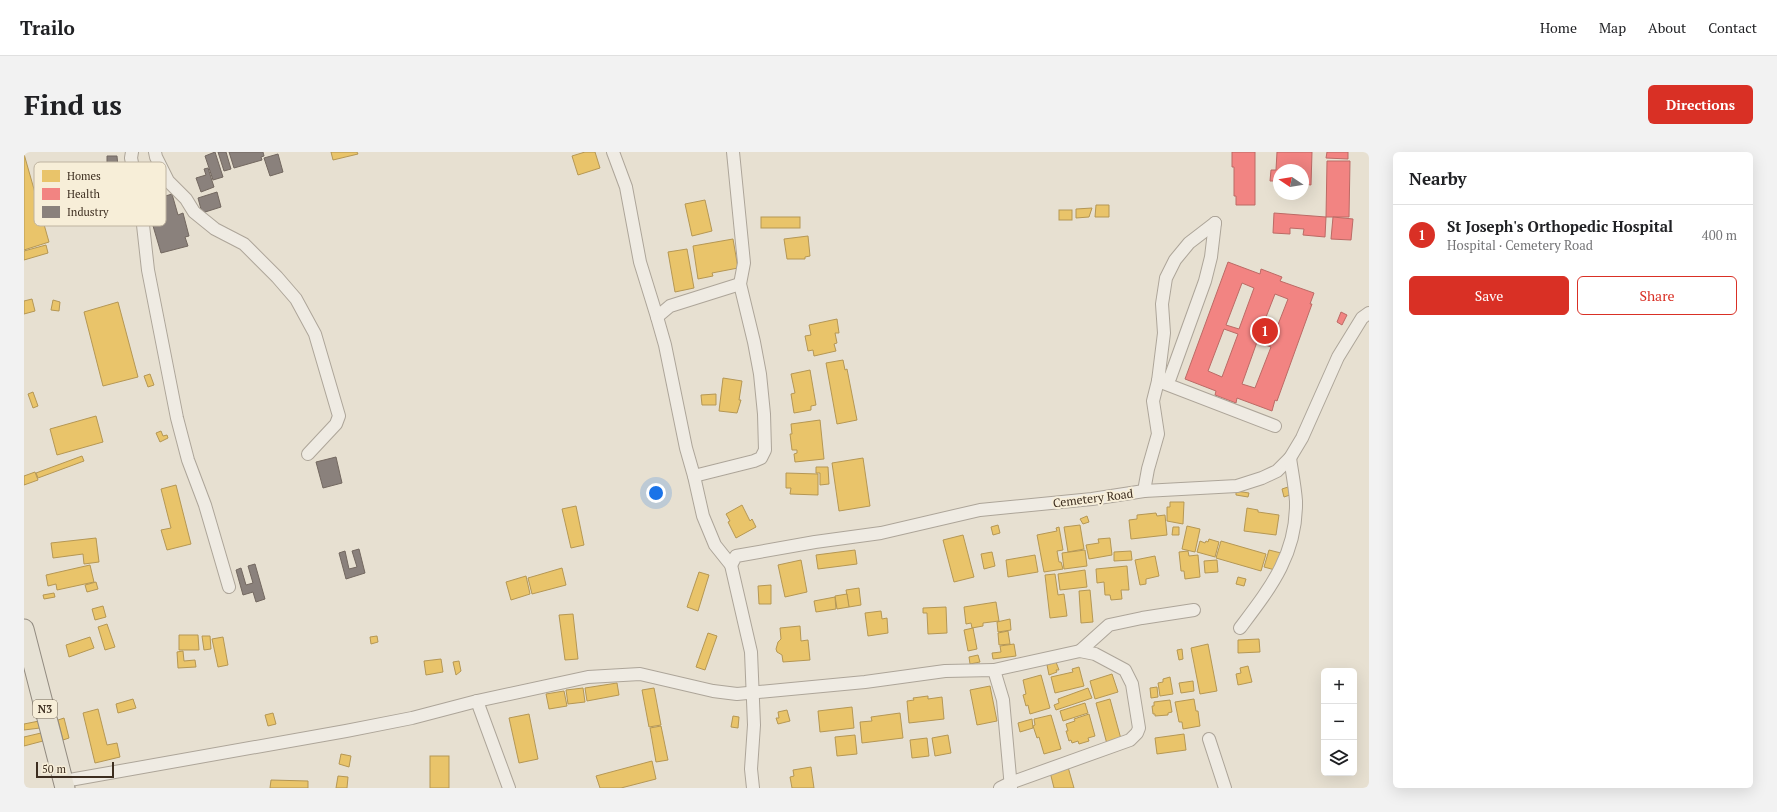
<!DOCTYPE html>
<html lang="en">
<head>
<meta charset="utf-8">
<style>
  :root { --surface:#fff; --page:#f2f2f2; --text:#202124; --muted:#757577; --line:#e0e0e0; --accent:#d93025 }
  body { margin:0; font-family:"PT Serif",serif; background:var(--page); color:var(--text) }
  .controls { position:absolute; right:12px; bottom:12px; display:grid; overflow:hidden; border-radius:6px; box-shadow:0 4px 16px #0002 }
  .controls button { width:36px; height:36px; display:grid; place-items:center; padding:0; border:0; border-bottom:1px solid var(--line); background:var(--surface); color:var(--text); font:20px sans-serif }
  .compass { position:absolute; left:1249px; top:12px; width:36px; height:36px; border-radius:50%; background:var(--surface); box-shadow:0 4px 16px #0002; rotate:282deg }
  .scale { position:absolute; left:12px; bottom:10px; width:78px; box-sizing:border-box; padding-left:4px; border:2px solid #3d2e20; border-top:0; font-size:11px; line-height:14px; white-space:nowrap; color:#3d2e20; -webkit-text-stroke:3px #f7eed8; paint-order:stroke }
  .you { position:absolute; left:632px; top:341px; width:14px; height:14px; margin:-10px; border:3px solid #fff; border-radius:50%; background:#1a73e8; box-shadow:0 0 0 6px #1a73e833 }
  .badge { display:grid; place-items:center; width:26px; height:26px; border-radius:50%; background:var(--accent); color:#fff; font-size:13px; font-weight:700 }
  .pin { position:absolute; translate:-50% -50%; border:2px solid #fff; box-shadow:0 1px 4px #0006 }
  .list { margin:0; padding:0; list-style:none }
  h2 { display:flex; justify-content:space-between; align-items:center; height:52px; margin:0; padding:0 16px; font-size:17px }
  h2 small { font-size:13px; font-weight:400; color:var(--muted) }
  .list li { display:grid; grid-template-columns:26px 1fr auto; gap:12px; align-items:center; box-sizing:border-box; height:60px; padding:0 16px; border-top:1px solid var(--line) }
  .list b { display:block; font-size:15px; white-space:nowrap }
  .list p { margin:0; font-size:13px; white-space:nowrap; color:var(--muted) }
  .list em { font-size:13px; font-style:normal; color:var(--muted) }
  .actions { display:flex; gap:8px; padding:12px 16px }
  .actions a { flex:1; padding:9px 0; border:1px solid var(--accent); border-radius:6px; text-align:center; font-size:14px; color:var(--accent) }
  .actions .main { background:var(--accent); color:#fff }
  .icon { flex:none; width:22px; height:22px; fill:none; stroke:currentColor; stroke-width:2; stroke-linecap:round; stroke-linejoin:round }
  .map { position:relative; flex:none; width:1345px; height:636px; overflow:hidden; border-radius:6px }
  header { display:flex; align-items:center; gap:24px; box-sizing:border-box; height:56px; padding:0 20px; background:var(--surface); border-bottom:1px solid var(--line) }
  header strong { font-size:19px }
  nav { display:flex; gap:22px; margin-inline-start:auto; font-size:14px }
  .intro { display:flex; align-items:center; justify-content:space-between; box-sizing:border-box; height:96px; padding:0 24px }
  h1 { margin:0; font-size:28px }
  .button { padding:10px 18px; border-radius:6px; background:var(--accent); color:#fff; font-size:14px; font-weight:700 }
  main { display:flex; gap:24px; padding:0 24px }
  aside { flex:1; background:var(--surface); border-radius:6px; box-shadow:0 4px 16px #0002 }
  .map>svg:first-child { display:block }
</style>
</head>
<body>
<header>
<strong>Trailo</strong>
<nav><a>Home</a><a>Map</a><a>About</a><a>Contact</a></nav>
</header>
<div class="intro"><h1>Find us</h1><a class="button">Directions</a></div>
<main>
<div class="map">
<svg width="1345" height="636" viewBox="0 0 1345 636">
  <rect width="100%" height="100%" fill="#e7e0d1"/>
  <!-- homes -->
  <g fill="#e9c46a" stroke="#b59754">
    <path d="M307,0H333L334,2L309,8Z"/>
    <path d="M561,0H571L576,16L554,23L548,4Z"/>
    <path d="M0,2L25,90L0,98Z"/>
    <path d="M681,48L688,79L668,84L661,52Z"/>
    <path d="M1072,53H1085V65H1071Z"/>
    <path d="M1068,56L1065,65L1052,66V57Z"/>
    <rect x="1035" y="58" width="13" height="10"/>
    <rect x="737" y="65" width="39" height="11"/>
    <path d="M784,84L786,104L781,105V107H763L760,87Z"/>
    <path d="M709,87L714,116L688,121L689,124L674,127L669,94Z"/>
    <path d="M22,93L24,101L0,108V99Z"/>
    <path d="M663,97L670,136L651,140L644,100Z"/>
    <path d="M8,147L11,159L0,162V149Z"/>
    <path d="M29,148L36,150L35,159L27,158Z"/>
    <path d="M94,150L114,225L79,234L60,160Z"/>
    <path d="M813,167L815,181H811L813,191L810,192L812,199L790,204L789,198L784,199L781,184L787,183L785,173Z"/>
    <path d="M819,208L821,218L823,217L833,268L813,272L802,211Z"/>
    <path d="M786,218L792,253L787,254V258L770,261L767,242L771,241L767,222Z"/>
    <path d="M126,222L130,233L124,235L120,224Z"/>
    <path d="M699,226L718,229L715,248H717L713,261L695,259Z"/>
    <path d="M9,240L14,254L9,256L4,242Z"/>
    <path d="M692,242V253H678L677,243Z"/>
    <path d="M72,264L79,290L33,303L26,277Z"/>
    <path d="M796,268L800,307L771,310L770,302L773,301V298H768L766,282H768L767,272Z"/>
    <path d="M137,279L139,284L143,283L144,286L136,290L132,281Z"/>
    <path d="M58,304L60,309L14,326L12,321Z"/>
    <path d="M839,306L846,354L815,359L808,311Z"/>
    <path d="M792,315H804L805,332L796,333V321H792Z"/>
    <path d="M11,320L14,328L0,333V324Z"/>
    <path d="M762,321L794,322V343L766,342L767,336H762Z"/>
    <path d="M152,333L167,392L143,398L137,378L147,376L137,337Z"/>
    <path d="M1264,335L1266,343L1260,345L1258,337Z"/>
    <path d="M1212,339L1225,341L1224,345L1212,343Z"/>
    <path d="M1146,350H1160L1159,372L1143,369V355H1146Z"/>
    <path d="M718,353L726,369L728,367L732,375L712,386L704,370L706,369L702,362Z"/>
    <path d="M552,354L560,393L547,396L538,357Z"/>
    <path d="M1223,356L1234,358V360L1255,363L1252,383L1220,379Z"/>
    <path d="M1132,361L1133,364L1141,363L1143,383L1107,387L1105,368L1113,367V363Z"/>
    <path d="M1063,364L1065,370L1059,372L1056,367Z"/>
    <path d="M974,373L976,381L969,383L967,375Z"/>
    <path d="M1056,373L1060,397L1044,400L1040,375Z"/>
    <path d="M1163,374L1176,377L1171,400L1158,397Z"/>
    <path d="M1035,375L1039,398L1033,399L1035,410H1037L1039,417L1020,420L1013,383L1033,379L1032,376Z"/>
    <path d="M1149,375H1155V383H1148Z"/>
    <path d="M939,383L950,425L930,430L919,388Z"/>
    <path d="M72,386L75,410L60,412L59,402L29,406L27,391Z"/>
    <path d="M1086,386L1088,403L1065,407L1062,393L1075,391L1074,387Z"/>
    <path d="M1185,387L1195,390L1191,405L1173,400L1176,389L1181,391L1182,389L1184,390Z"/>
    <path d="M1197,389L1242,402L1237,419L1192,406Z"/>
    <path d="M831,398L833,412L794,417L792,403Z"/>
    <path d="M1061,398L1063,414L1040,417L1038,401Z"/>
    <path d="M1245,398L1257,401L1251,418L1240,415Z"/>
    <path d="M1107,399L1108,408L1090,409V400Z"/>
    <path d="M1164,399L1165,404L1174,403L1176,425L1161,427L1160,419H1157L1155,400Z"/>
    <path d="M968,400L971,414L960,417L957,402Z"/>
    <path d="M1011,403L1014,420L984,425L982,408Z"/>
    <path d="M1131,404L1135,424L1122,427V432L1116,433L1111,408Z"/>
    <path d="M777,408L783,440L761,445L754,413Z"/>
    <path d="M1193,408L1194,420L1181,421L1180,409Z"/>
    <path d="M66,413L70,430L33,438L32,432L24,434L22,423Z"/>
    <path d="M1103,414L1105,438H1097L1098,447L1087,448L1086,443H1081L1080,430L1073,431L1072,417Z"/>
    <path d="M538,416L542,433L508,442L504,426Z"/>
    <path d="M1061,418L1063,435L1036,438L1034,422Z"/>
    <path d="M675,420L685,423L674,459L663,455Z"/>
    <path d="M1031,422L1034,443L1040,442L1043,464L1026,466L1021,423Z"/>
    <path d="M502,424L506,442L487,448L482,430Z"/>
    <path d="M1214,425L1222,427L1220,434L1212,432Z"/>
    <path d="M72,430L74,437L63,440L61,433Z"/>
    <path d="M747,433V452H735L734,434Z"/>
    <path d="M835,436L837,453L825,455L822,438Z"/>
    <path d="M1066,438L1069,470L1057,471L1055,439Z"/>
    <path d="M30,441L31,445L20,447L19,443Z"/>
    <path d="M823,442L825,455L813,457L811,444Z"/>
    <path d="M811,445L812,457L792,460L790,449Z"/>
    <path d="M972,450L975,469L959,471V474L948,476L947,471L942,472L940,455Z"/>
    <path d="M79,454L82,465L71,468L68,457Z"/>
    <path d="M922,455L923,481L904,482L903,461H899V456Z"/>
    <path d="M857,459L858,467L863,466L864,481L844,484L841,461Z"/>
    <path d="M549,462L554,507L541,508L535,463Z"/>
    <path d="M986,467L987,478L974,480L973,470Z"/>
    <path d="M83,472L91,495L81,498L74,475Z"/>
    <path d="M776,474L777,489L784,488L786,508L759,510L758,503L753,500L752,497L754,490L757,487L756,476Z"/>
    <path d="M949,476L953,497L944,499L940,478Z"/>
    <path d="M984,479L986,492L975,493L974,481Z"/>
    <path d="M684,481L693,484L681,518L672,515Z"/>
    <path d="M155,483H174L175,498H155Z"/>
    <path d="M178,484H186L187,497L180,498Z"/>
    <path d="M353,484L354,490L347,492L346,485Z"/>
    <path d="M66,485L70,496L45,505L42,493Z"/>
    <path d="M199,485L204,513L194,515L188,487Z"/>
    <path d="M1235,487L1236,500L1214,501V488Z"/>
    <path d="M990,492L992,504L969,507L968,501L977,500L976,494Z"/>
    <path d="M1184,492L1193,539L1176,542L1167,496Z"/>
    <path d="M1158,497L1159,507L1155,508L1153,498Z"/>
    <path d="M159,499L160,509L171,508L172,515L154,516L153,500Z"/>
    <path d="M954,503L956,510L946,512L945,505Z"/>
    <path d="M417,507L419,520L402,523L400,509Z"/>
    <path d="M435,509L437,519L432,523L429,510Z"/>
    <path d="M1032,510L1035,518H1032L1033,520L1025,523L1023,513Z"/>
    <path d="M1224,514L1228,530L1214,533L1212,522L1217,521L1216,516Z"/>
    <path d="M1055,515L1060,534L1031,541L1027,525L1049,520L1048,517Z"/>
    <path d="M1088,522L1094,540L1071,547L1066,529Z"/>
    <path d="M1017,523L1026,556L1006,562L1004,553L1002,554L999,543L1002,542L999,528Z"/>
    <path d="M1146,525L1149,542L1136,544L1134,531L1139,530V527Z"/>
    <path d="M1169,529L1170,539L1157,541L1155,531Z"/>
    <path d="M593,531L595,543L563,549L561,536Z"/>
    <path d="M966,534L973,569L953,573L946,538Z"/>
    <path d="M1133,535L1134,545L1127,546L1126,536Z"/>
    <path d="M559,536L561,550L544,552L542,538Z"/>
    <path d="M630,536L637,573L625,575L618,538Z"/>
    <path d="M1064,536L1068,546L1032,558L1030,553L1035,551L1034,547Z"/>
    <path d="M540,539L543,554L525,557L522,542Z"/>
    <path d="M904,544V547L918,545L920,567L885,571L883,549L890,548L889,546Z"/>
    <path d="M109,547L112,556L94,561L92,552Z"/>
    <path d="M1086,547L1097,587L1083,592L1072,551Z"/>
    <path d="M1170,547L1172,559H1174L1176,574L1159,577L1158,570H1155L1151,550Z"/>
    <path d="M1146,548L1148,560L1144,561V563L1131,564V562H1129L1128,554H1130V550Z"/>
    <path d="M1061,551L1064,561L1039,569L1036,559Z"/>
    <path d="M828,555L830,576L796,580L794,559Z"/>
    <path d="M74,557L83,593L93,591L96,605L71,611L59,561Z"/>
    <path d="M763,558L766,569L754,572L752,566H755L754,560Z"/>
    <path d="M249,561L252,572L244,574L241,563Z"/>
    <path d="M876,561L879,586L838,591L836,570L848,569L847,565Z"/>
    <path d="M505,562L514,607L495,611L485,566Z"/>
    <path d="M1065,562L1071,584L1064,586L1065,589L1055,592L1054,589L1048,591L1047,588L1045,589L1042,579H1044L1042,572L1051,569L1050,567Z"/>
    <path d="M1027,563L1037,597L1020,602L1015,585L1013,586L1009,574L1011,573L1010,567Z"/>
    <path d="M709,564L715,565L714,576L707,575Z"/>
    <path d="M40,566L45,586L39,588L34,568Z"/>
    <path d="M1008,567L1009,576L996,580L994,571Z"/>
    <path d="M15,569L16,576L0,578V572Z"/>
    <path d="M637,574L644,608L632,610L626,576Z"/>
    <path d="M17,581L19,589L0,594V585Z"/>
    <path d="M1160,582L1162,598L1133,602L1131,586Z"/>
    <path d="M831,583L833,602L813,604L811,585Z"/>
    <path d="M924,583L927,601L911,604L908,586Z"/>
    <path d="M903,586L905,604L888,606L886,588Z"/>
    <path d="M317,602L327,604L325,615L315,612Z"/>
    <rect x="406" y="604" width="19" height="32"/>
    <path d="M628,609L632,627L597,636H576L572,624Z"/>
    <path d="M787,615L790,636H768L766,625L770,624L769,618Z"/>
    <path d="M1044,615L1050,636H1030L1026,620Z"/>
    <path d="M314,624L324,625L323,636H312Z"/>
    <path d="M247,628L284,629V636H246Z"/>
  </g>
  <!-- health -->
  <g fill="#f28482" stroke="#bc6a65" fill-rule="evenodd">
    <path d="M1208,0H1231V53H1212V44H1210V15H1208Z"/>
    <path d="M1253,0H1288L1287,33L1279,32V18H1255V29H1246L1247,18H1252Z"/>
    <path d="M1303,0H1324V7L1302,6Z"/>
    <path d="M1303,9H1326L1325,65H1302Z"/>
    <path d="M1250,61L1302,65L1301,85L1279,83L1280,77L1266,76V82L1249,81Z"/>
    <path d="M1309,65L1329,67L1327,88L1307,87Z"/>
    <path d="M1204,110L1236,122L1237,117L1258,125L1256,129L1290,141L1286,152H1288L1253,249L1251,248L1248,259L1213,246L1212,251L1191,243L1192,239L1161,227ZM1218,131L1230,136L1215,177L1202,173ZM1251,142L1264,147L1248,188L1235,183ZM1200,177L1214,182L1198,225L1184,219ZM1233,190L1247,195L1231,236L1218,232Z"/>
    <path d="M1317,160L1323,163L1318,173L1313,170Z"/>
  </g>
  <!-- industry -->
  <g fill="#8a817c" stroke="#736860">
    <path d="M191,0L199,25L189,28L181,4Z"/>
    <path d="M194,0H202L207,17L200,19Z"/>
    <path d="M205,0H239L240,4L237,5L238,8L210,16Z"/>
    <path d="M254,2L259,20L246,24L240,6Z"/>
    <path d="M83,4H93L94,15L83,16Z"/>
    <path d="M184,16L190,35L177,40L172,26L182,23L180,17Z"/>
    <path d="M193,40L197,55L178,61L174,46Z"/>
    <path d="M148,42L154,63L159,61L165,84L161,85L164,94L137,101L122,50Z"/>
    <path d="M312,305L318,331L299,336L292,310Z"/>
    <path d="M335,397L341,421L322,427L315,401L321,399L325,417L333,415L328,399Z"/>
    <path d="M231,412L241,447L232,450L229,440L219,443L212,418L217,416L222,433L229,431L224,414Z"/>
  </g>
  <g fill="none" stroke-linecap="round" stroke-linejoin="round">
    <!-- minor casing -->
    <g stroke="#ada599" stroke-width="14">
      <g id="minor">
        <path d="M108,0L107,6L117,55L124,118L153,266L164,308L181,353L205,435"/>
        <path d="M131,0L132,5L144,29L162,47L170,60L191,77L220,92L253,125L272,147L291,182L315,264L312,272L284,302"/>
        <path d="M589,0L602,35L616,110L633,165"/>
        <path d="M716,132L646,154L633,165L641,193L662,296L670,324L679,364L691,393L707,413L727,500L730,573L727,617L729,636"/>
        <path d="M1134,229L1146,226L1181,129L1187,105L1191,71"/>
        <path d="M1134,229L1251,274"/>
        <path d="M670,324L730,309L737,306L741,298L740,262L736,222L730,190L716,132L720,111L709,0"/>
        <path d="M1120,339L1124,317L1134,282L1129,249L1134,229L1140,181L1138,152L1142,126L1151,108L1165,91L1191,71"/>
        <path d="M707,413L712,404L791,390L857,381L956,358L1068,347L1120,339L1213,334L1238,326L1253,319L1266,306L1278,286L1314,205L1338,166L1345,161"/>
        <path d="M1216,476C1247,435 1273,402 1272,349C1271,335 1268,320 1266,306"/>
        <path d="M1056,499L1085,473L1118,466L1170,458"/>
        <path d="M970,518L1056,499L1071,502L1101,518L1108,532L1115,576L1113,581L1106,588L986,631L976,636"/>
        <path d="M453,549L485,636"/>
        <path d="M1185,587L1201,636"/>
        <path d="M40,629L322,579L388,566L453,549L564,525L616,522L689,539L713,542L841,530L921,519L970,518L979,548L987,636"/>
      </g>
    </g>
    <!-- primary casing -->
    <g stroke="#928b80" stroke-width="21">
      <path id="primary" d="M0,477L41,636"/>
    </g>
    <!-- minor -->
    <use href="#minor" stroke="#efebe3" stroke-width="12"/>
    <!-- primary -->
    <use href="#primary" stroke="#e6e1d4" stroke-width="19"/>
  </g>
  <g text-anchor="middle" dominant-baseline="central" stroke-width="4" stroke-linejoin="round" paint-order="stroke">
    <!-- shield labels -->
    <rect fill="#f7eed8" stroke="#756857" stroke-width="1" x="9" y="548" width="24" height="18" rx="3"/>
    <g font-size="11" font-weight="bold" fill="#3d2e20">
      <text x="21" y="557">N3</text>
    </g>
    <!-- street labels -->
    <g font-size="12" fill="#3d2e20" stroke="#f7eed8">
      <text transform="translate(1069 346) rotate(-7)">Cemetery Road</text>
    </g>
  </g>
  <!-- legend -->
  <rect x="10" y="10" width="132" height="64" rx="6" fill="#f7eed8" stroke="#bfb4a1" stroke-width="1"/>
  <rect x="18" y="18" width="18" height="12" fill="#e9c46a"/>
  <rect x="18" y="36" width="18" height="12" fill="#f28482"/>
  <rect x="18" y="54" width="18" height="12" fill="#8a817c"/>
  <g font-size="11" fill="#3d2e20">
    <text x="43" y="28">Homes</text>
    <text x="43" y="46">Health</text>
    <text x="43" y="64">Industry</text>
  </g>
</svg>
<div class="controls">
<button>+</button>
<button>−</button>
<button><svg class="icon" aria-label="layers" viewBox="0 0 24 24"><path d="M12 4l9 5-9 5-9-5zM3 14l9 5 9-5"/></svg></button>
</div>
<svg class="compass" viewBox="-18 -18 36 36"><path d="M0-13l5 13h-10z" fill="#e53935"/><path d="M0 13l5-13h-10z" fill="#757577"/></svg>
<div class="scale">50 m</div>
<div class="you"></div>
<div class="pin badge" style="left:1241px;top:179px">1</div>
</div>
<aside>
<h2>Nearby<small></small></h2>
<ul class="list">
<li><span class="badge">1</span><div><b>St Joseph's Orthopedic Hospital</b><p>Hospital · Cemetery Road</p></div><em>400 m</em></li>
</ul>
<div class="actions"><a class="main">Save</a><a>Share</a></div>
</aside>
</main>
</body>
</html>
